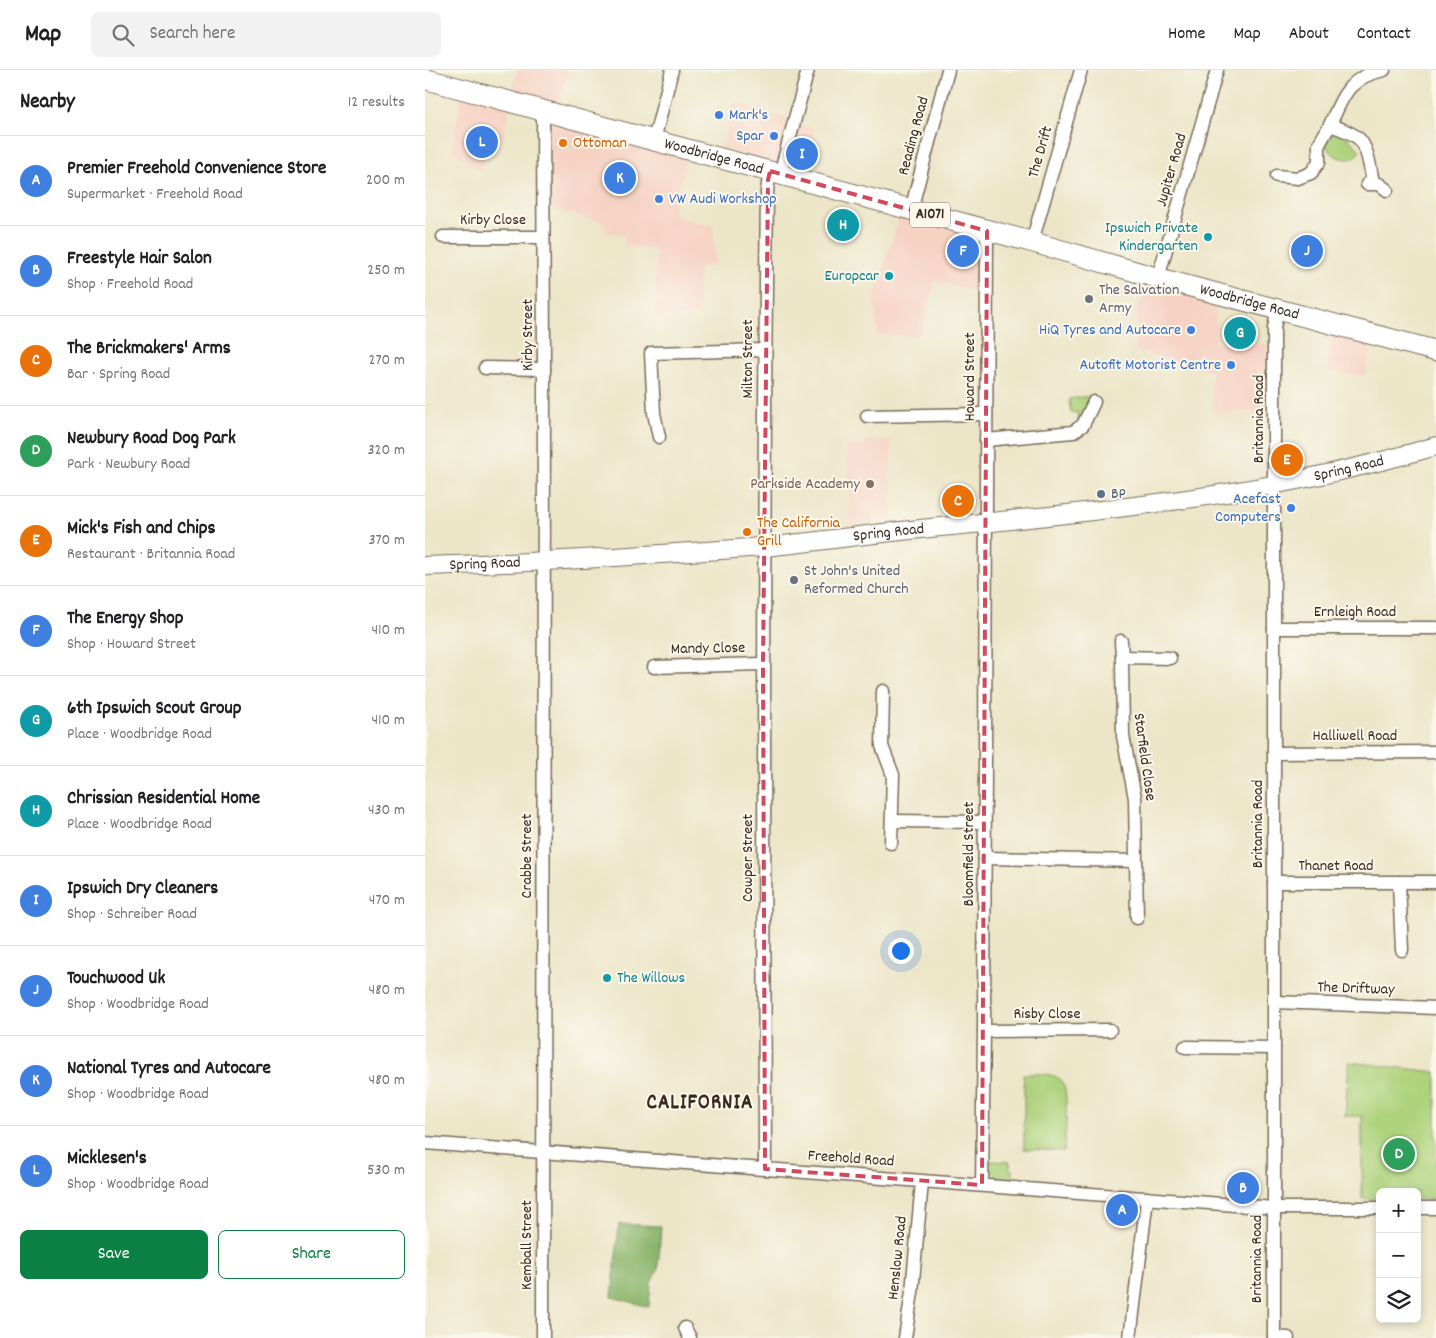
<!DOCTYPE html>
<html lang="en">
<head>
<meta charset="utf-8">
<style>
  :root { --surface:#fff; --page:#f2f2f2; --text:#202124; --muted:#757577; --line:#e0e0e0; --accent:#0b8043 }
  body { margin:0; font-family:Dekko,sans-serif; background:var(--page); color:var(--text) }
  .controls { position:absolute; right:15px; bottom:15px; display:grid; overflow:hidden; border-radius:8px; box-shadow:0 2px 8px #0003 }
  .controls button { width:45px; height:45px; display:grid; place-items:center; padding:0; border:0; border-bottom:1px solid var(--line); background:var(--surface); color:var(--text); font:25px sans-serif }
  .you { position:absolute; left:475px; top:880px; width:18px; height:18px; margin:-12px; border:4px solid #fff; border-radius:50%; background:#1a73e8; box-shadow:0 0 0 8px #1a73e833 }
  .badge { display:grid; place-items:center; width:32px; height:32px; border-radius:50%; background:var(--accent); color:#fff; font-size:16px; font-weight:700 }
  .pin { position:absolute; translate:-50% -50%; border:2px solid #fff; box-shadow:0 1px 5px #0006 }
  .list { margin:0; padding:0; list-style:none }
  h2 { display:flex; justify-content:space-between; align-items:center; height:65px; margin:0; padding:0 20px; font-size:21px }
  h2 small { font-size:16px; font-weight:400; color:var(--muted) }
  .list li { display:grid; grid-template-columns:32px 1fr auto; gap:15px; align-items:center; box-sizing:border-box; height:90px; padding:0 20px; border-top:1px solid var(--line) }
  .list b { display:block; font-size:19px; white-space:nowrap }
  .list p { margin:0; font-size:16px; white-space:nowrap; color:var(--muted) }
  .list em { font-size:16px; font-style:normal; color:var(--muted) }
  .actions { display:flex; gap:10px; padding:15px 20px }
  .actions a { flex:1; padding:11px 0; border:1px solid var(--accent); border-radius:8px; text-align:center; font-size:18px; color:var(--accent) }
  .actions .main { background:var(--accent); color:#fff }
  .icon { flex:none; width:28px; height:28px; fill:none; stroke:currentColor; stroke-width:2; stroke-linecap:round; stroke-linejoin:round }
  .map { position:relative; flex:none; width:1011px; height:1268px; overflow:hidden }
  header { display:flex; align-items:center; gap:30px; box-sizing:border-box; height:70px; padding:0 25px; background:var(--surface); border-bottom:1px solid var(--line) }
  header strong { font-size:24px }
  nav { display:flex; gap:28px; margin-inline-start:auto; font-size:18px }
  .search { width:350px; height:45px; background:var(--page); display:flex; align-items:center; gap:12px; box-sizing:border-box; padding:0 18px; border-radius:8px; color:var(--muted); font-size:19px }
  main { display:flex }
  aside { flex:1; background:var(--surface) }
  .map>svg:first-child { display:block }
</style>
</head>
<body>
<header>
<strong>Map</strong>
<div class="search"><svg class="icon" aria-label="search" viewBox="0 0 24 24"><circle cx="10" cy="10" r="6"/><path d="M15 15l6 6"/></svg>Search here</div>
<nav><a>Home</a><a>Map</a><a>About</a><a>Contact</a></nav>
</header>
<main>
<aside>
<h2>Nearby<small>12 results</small></h2>
<ul class="list">
<li><span class="badge" style="background:#3f7fe0">A</span><div><b>Premier Freehold Convenience Store</b><p>Supermarket · Freehold Road</p></div><em>200 m</em></li>
<li><span class="badge" style="background:#3f7fe0">B</span><div><b>Freestyle Hair Salon</b><p>Shop · Freehold Road</p></div><em>250 m</em></li>
<li><span class="badge" style="background:#e8710a">C</span><div><b>The Brickmakers' Arms</b><p>Bar · Spring Road</p></div><em>270 m</em></li>
<li><span class="badge" style="background:#2e9e5b">D</span><div><b>Newbury Road Dog Park</b><p>Park · Newbury Road</p></div><em>320 m</em></li>
<li><span class="badge" style="background:#e8710a">E</span><div><b>Mick's Fish and Chips</b><p>Restaurant · Britannia Road</p></div><em>370 m</em></li>
<li><span class="badge" style="background:#3f7fe0">F</span><div><b>The Energy Shop</b><p>Shop · Howard Street</p></div><em>410 m</em></li>
<li><span class="badge" style="background:#0f9aa8">G</span><div><b>6th Ipswich Scout Group</b><p>Place · Woodbridge Road</p></div><em>410 m</em></li>
<li><span class="badge" style="background:#0f9aa8">H</span><div><b>Chrissian Residential Home</b><p>Place · Woodbridge Road</p></div><em>430 m</em></li>
<li><span class="badge" style="background:#3f7fe0">I</span><div><b>Ipswich Dry Cleaners</b><p>Shop · Schreiber Road</p></div><em>470 m</em></li>
<li><span class="badge" style="background:#3f7fe0">J</span><div><b>Touchwood Uk</b><p>Shop · Woodbridge Road</p></div><em>480 m</em></li>
<li><span class="badge" style="background:#3f7fe0">K</span><div><b>National Tyres and Autocare</b><p>Shop · Woodbridge Road</p></div><em>480 m</em></li>
<li><span class="badge" style="background:#3f7fe0">L</span><div><b>Micklesen's</b><p>Shop · Woodbridge Road</p></div><em>530 m</em></li>
</ul>
<div class="actions"><a class="main">Save</a><a>Share</a></div>
</aside>
<div class="map">
<svg width="1011" height="1268" viewBox="0 0 1011 1268">
  <rect width="100%" height="100%" fill="#fbf7ec"/>
  <filter id="ink" filterUnits="userSpaceOnUse"><feTurbulence type="fractalNoise" baseFrequency=".02" numOctaves="2"/><feDisplacementMap in="SourceGraphic" scale="10" xChannelSelector="R" yChannelSelector="G"/><feConvolveMatrix kernelMatrix="1 2 1 2 8 2 1 2 1" color-interpolation-filters="sRGB"/></filter>
  <filter id="wash" filterUnits="userSpaceOnUse"><feTurbulence type="fractalNoise" baseFrequency=".0096" numOctaves="4" result="noise"/><feDisplacementMap in="SourceGraphic" scale="20" xChannelSelector="R" yChannelSelector="G"/><feGaussianBlur stdDeviation="1.12" result="paint"/><feColorMatrix in="noise" values="0 0 0 0 0 0 0 0 0 0 0 0 0 0 0 0 0 1.4 0 .05"/><feComposite in="paint" operator="in"/></filter>
  <g filter="url(#wash)">
    <rect width="100%" height="100%" fill="#ece5c7"/>
    <!-- built -->
    <g fill="#f6d2c3">
      <path d="M92,0H143L132,44L87,32L78,70L64,67L56,102L27,80L38,19L84,31Z"/>
      <path d="M309,32L361,48V51L390,59L378,101L297,79Z"/>
      <path d="M125,53L263,84L247,146L288,156L290,196H274L272,245L230,246L231,180L198,175L200,165L179,162L180,153L126,139Z"/>
      <path d="M474,147L552,166V222L510,211L494,266L452,264L450,224Z"/>
      <path d="M725,206L792,224L790,274H842L843,341L788,343L786,301L710,280L712,237L724,217Z"/>
      <path d="M908,260L947,271L940,306L900,301Z"/>
      <path d="M442,370H465L467,452L425,456L422,376H441Z"/>
    </g>
    <!-- green -->
    <g fill="#aed37d" stroke="#747e4e">
      <path d="M911,63C922,66 928,72 935,81L930,88C917,91 909,87 902,77C901,70 904,65 911,63Z"/>
      <path d="M666,326L653,351L652,342L646,343L644,329Z"/>
      <path d="M924,992L1011,1002V1129H992V1122H955V1129H937V1046H920Z"/>
      <path d="M598,1004C609,1004 627,1002 636,1010C645,1018 640,1068 639,1081L599,1079V1015Z"/>
      <path d="M564,1091L585,1092V1100H588V1109L572,1108L562,1094Z"/>
    </g>
    <!-- forest -->
    <path fill="#8ab56c" stroke="#627045" d="M194,1154L236,1156L233,1200L226,1213L224,1237L187,1227Z"/>
  </g>
  <g filter="url(#ink)">
    <g fill="none" stroke-linecap="round" stroke-linejoin="round">
      <!-- street casing -->
      <g stroke="#796b59" stroke-width="15">
        <g id="street">
          <path d="M229,70L247,0"/>
          <path d="M355,104L383,0"/>
          <path d="M852,106L873,108L886,103L894,92V74L905,55"/>
          <path d="M948,113C946,102 943,76 933,68C926,62 914,58 905,55C918,25 924,7 959,0"/>
          <path d="M942,114H954L962,120"/>
          <path d="M486,140L523,0"/>
          <path d="M18,167H118"/>
          <path d="M607,172L656,0"/>
          <path d="M733,208L792,0"/>
          <path d="M60,298L119,299"/>
          <path d="M442,346L561,344"/>
          <path d="M234,367L229,343L226,283L339,280"/>
          <path d="M561,370L648,362L658,355L669,332"/>
          <path d="M849,558H1011"/>
          <path d="M696,571L697,587"/>
          <path d="M229,597L338,594"/>
          <path d="M458,621L457,676L468,705L466,773"/>
          <path d="M849,683L1011,682"/>
          <path d="M467,751L559,752"/>
          <path d="M560,788L711,791L710,728L698,666L697,587L745,588"/>
          <path d="M711,791L712,848"/>
          <path d="M849,812H1011"/>
          <path d="M974,812L977,880"/>
          <path d="M849,932L1011,938"/>
          <path d="M559,961L685,960"/>
          <path d="M760,977L849,978"/>
          <path d="M0,1073L849,1138H955"/>
          <path d="M340,1099C339,773 338,447 342,121L345,101"/>
          <path d="M557,1115L559,961L562,161"/>
          <path d="M992,1138H1011"/>
          <path d="M260,1258L265,1268"/>
          <path d="M849,1267L863,1268"/>
          <path d="M118,1268L119,299L118,40"/>
          <path d="M480,1268L487,1222L497,1112"/>
          <path d="M705,1268L722,1128"/>
          <path d="M849,1268V258L853,240"/>
        </g>
      </g>
      <!-- secondary casing -->
      <g stroke="#796b59" stroke-width="20">
        <g id="secondary">
          <path id="s1" d="M0,496C113,493 225,485 338,477C390,472 443,464 496,459C669,442 844,426 1011,376"/>
        </g>
      </g>
      <!-- primary casing -->
      <g stroke="#796b59" stroke-width="22">
        <g id="primary">
          <path id="s2" d="M0,9L607,172L733,208L1011,281"/>
        </g>
      </g>
      <!-- street -->
      <use href="#street" stroke="#fff" stroke-width="12"/>
      <!-- secondary -->
      <use href="#secondary" stroke="#fff" stroke-width="18"/>
      <!-- primary -->
      <use href="#primary" stroke="#fff" stroke-width="20"/>
    </g>
  </g>
  <!-- marked area -->
  <path fill="none" stroke="#d1495b" stroke-width="4" stroke-dasharray="10 6" stroke-linejoin="round" d="M345,101L562,161L557,1115L340,1099L338,594L343,110Z"/>
  <!-- markers -->
  <g fill="#3f7fe0" stroke="#fbf7ec" stroke-width="2">
    <circle cx="294" cy="45" r="5"/>
    <circle cx="349" cy="66" r="5"/>
    <circle cx="234" cy="129" r="5"/>
    <circle cx="766" cy="260" r="5"/>
    <circle cx="806" cy="295" r="5"/>
    <circle cx="866" cy="438" r="5"/>
  </g>
  <g fill="#e8710a" stroke="#fbf7ec" stroke-width="2">
    <circle cx="138" cy="73" r="5"/>
    <circle cx="322" cy="462" r="5"/>
  </g>
  <g fill="#0f9aa8" stroke="#fbf7ec" stroke-width="2">
    <circle cx="783" cy="167" r="5"/>
    <circle cx="464" cy="206" r="5"/>
    <circle cx="182" cy="908" r="5"/>
  </g>
  <g fill="#6b7280" stroke="#fbf7ec" stroke-width="2">
    <circle cx="664" cy="229" r="5"/>
    <circle cx="369" cy="510" r="5"/>
  </g>
  <circle fill="#8d6e63" stroke="#fbf7ec" stroke-width="2" cx="445" cy="414" r="5"/>
  <circle fill="#5c6f8a" stroke="#fbf7ec" stroke-width="2" cx="676" cy="424" r="5"/>
  <g text-anchor="middle" dominant-baseline="central" stroke-width="4" stroke-linejoin="round" paint-order="stroke">
    <!-- shield labels -->
    <rect fill="#fbf7ec" stroke="#75685c" stroke-width="1" x="485" y="132.5" width="40" height="25" rx="4"/>
    <g font-size="15" font-weight="bold" fill="#3b2a1e">
      <text x="505" y="145">A1071</text>
    </g>
    <!-- shop labels -->
    <g font-size="16" fill="#366cbe" stroke="#fbf7ec" text-anchor="end">
      <text x="304" y="45" text-anchor="start">Mark's</text>
      <text x="339" y="66">Spar</text>
      <text x="244" y="129" text-anchor="start">VW Audi Workshop</text>
      <text x="756" y="260">HiQ Tyres and Autocare</text>
      <text x="796" y="295">Autofit Motorist Centre</text>
      <text x="856" y="429">Acefast<tspan x="856" dy="18">Computers</tspan></text>
    </g>
    <!-- street labels -->
    <g font-size="16" fill="#3b2a1e" stroke="#fbf7ec">
      <text transform="translate(489 66) rotate(-75)">Reading Road</text>
      <text transform="translate(616 82) rotate(-74)">The Drift</text>
      <text stroke="none"><textPath href="#s2" startOffset="299">Woodbridge Road</textPath></text>
      <text transform="translate(747 100) rotate(-74)">Jupiter Road</text>
      <text x="68" y="150">Kirby Close</text>
      <text stroke="none"><textPath href="#s2" startOffset="854">Woodbridge Road</textPath></text>
      <text transform="translate(103 265) rotate(-90)">Kirby Street</text>
      <text transform="translate(323 289) rotate(-90)">Milton Street</text>
      <text transform="translate(545 307) rotate(-90)">Howard Street</text>
      <text transform="translate(834 349) rotate(-90)">Britannia Road</text>
      <text stroke="none"><textPath href="#s1" startOffset="930">Spring Road</textPath></text>
      <text stroke="none"><textPath href="#s1" startOffset="465">Spring Road</textPath></text>
      <text stroke="none"><textPath href="#s1" startOffset="60">Spring Road</textPath></text>
      <text x="930" y="542">Ernleigh Road</text>
      <text transform="translate(283 579) rotate(-1)">Mandy Close</text>
      <text x="930" y="666">Halliwell Road</text>
      <text transform="translate(719 687) rotate(82)">Starfield Close</text>
      <text transform="translate(833 754) rotate(-90)">Britannia Road</text>
      <text transform="translate(544 784) rotate(-90)">Bloomfield Street</text>
      <text transform="translate(102 786) rotate(-90)">Crabbe Street</text>
      <text transform="translate(323 788) rotate(-90)">Cowper Street</text>
      <text x="911" y="796">Thanet Road</text>
      <text transform="translate(931 919) rotate(2)">The Driftway</text>
      <text x="622" y="944">Risby Close</text>
      <text transform="translate(426 1089) rotate(4)">Freehold Road</text>
      <text transform="translate(102 1175) rotate(-90)">Kemball Street</text>
      <text transform="translate(473 1188) rotate(-84)">Henslow Road</text>
      <text transform="translate(832 1189) rotate(-90)">Britannia Road</text>
    </g>
    <!-- food labels -->
    <g font-size="16" fill="#c56008" stroke="#fbf7ec" text-anchor="start">
      <text x="148" y="73">Ottoman</text>
      <text x="332" y="453">The California<tspan x="332" dy="18">Grill</tspan></text>
    </g>
    <!-- culture labels -->
    <g font-size="16" fill="#0d838f" stroke="#fbf7ec" text-anchor="end">
      <text x="773" y="158">Ipswich Private<tspan x="773" dy="18">Kindergarten</tspan></text>
      <text x="454" y="206">Europcar</text>
      <text x="192" y="908" text-anchor="start">The Willows</text>
    </g>
    <!-- worship labels -->
    <g font-size="16" fill="#5b616d" stroke="#fbf7ec" text-anchor="start">
      <text x="674" y="220">The Salvation<tspan x="674" dy="18">Army</tspan></text>
      <text x="379" y="501">St John's United<tspan x="379" dy="18">Reformed Church</tspan></text>
    </g>
    <!-- education labels -->
    <g font-size="16" fill="#785e54" stroke="#fbf7ec" text-anchor="end">
      <text x="435" y="414">Parkside Academy</text>
    </g>
    <!-- service labels -->
    <g font-size="16" fill="#4e5e75" stroke="#fbf7ec" text-anchor="start">
      <text x="686" y="424">BP</text>
    </g>
    <!-- district labels -->
    <g font-size="21" font-weight="bold" letter-spacing="1" fill="#3b2a1e" stroke="#fbf7ec">
      <text x="275" y="1034">CALIFORNIA</text>
    </g>
  </g>
</svg>
<div class="controls">
<button>+</button>
<button>−</button>
<button><svg class="icon" aria-label="layers" viewBox="0 0 24 24"><path d="M12 4l9 5-9 5-9-5zM3 14l9 5 9-5"/></svg></button>
</div>
<div class="you"></div>
<div class="pin badge" style="left:697px;top:1140px;background:#3f7fe0">A</div>
<div class="pin badge" style="left:818px;top:1118px;background:#3f7fe0">B</div>
<div class="pin badge" style="left:533px;top:431px;background:#e8710a">C</div>
<div class="pin badge" style="left:974px;top:1084px;background:#2e9e5b">D</div>
<div class="pin badge" style="left:862px;top:390px;background:#e8710a">E</div>
<div class="pin badge" style="left:538px;top:181px;background:#3f7fe0">F</div>
<div class="pin badge" style="left:815px;top:263px;background:#0f9aa8">G</div>
<div class="pin badge" style="left:418px;top:155px;background:#0f9aa8">H</div>
<div class="pin badge" style="left:377px;top:84px;background:#3f7fe0">I</div>
<div class="pin badge" style="left:882px;top:181px;background:#3f7fe0">J</div>
<div class="pin badge" style="left:195px;top:108px;background:#3f7fe0">K</div>
<div class="pin badge" style="left:57px;top:72px;background:#3f7fe0">L</div>
</div>
</main>
</body>
</html>
